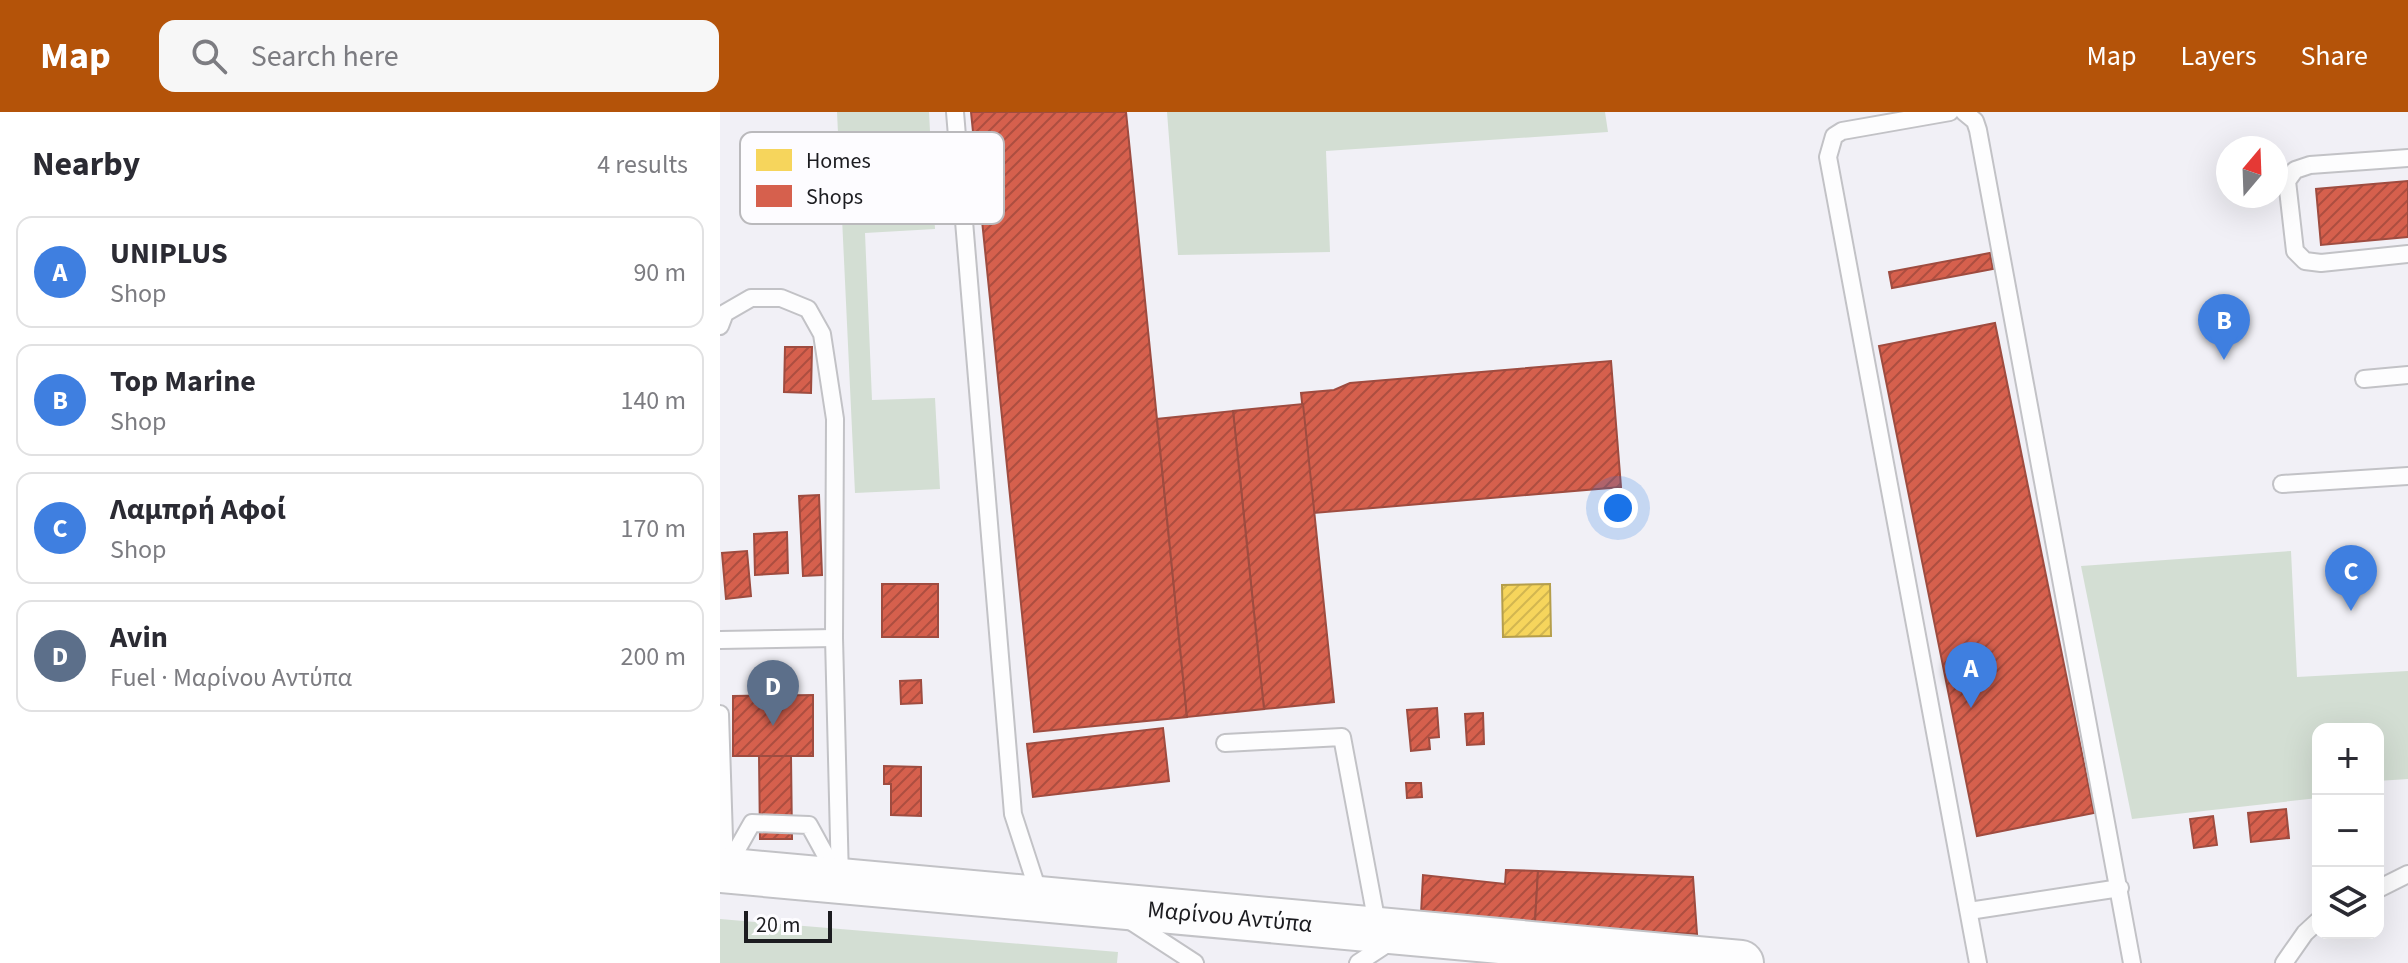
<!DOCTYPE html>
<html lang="en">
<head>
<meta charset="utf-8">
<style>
  :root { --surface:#fff; --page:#f7f7f7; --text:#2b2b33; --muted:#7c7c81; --line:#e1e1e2; --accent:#b45309 }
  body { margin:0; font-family:"Source Sans 3",sans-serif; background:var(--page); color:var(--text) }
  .controls { position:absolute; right:24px; bottom:24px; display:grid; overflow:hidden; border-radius:16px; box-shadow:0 8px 32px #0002 }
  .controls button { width:72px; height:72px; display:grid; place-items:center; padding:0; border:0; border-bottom:2px solid var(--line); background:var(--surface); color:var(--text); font:40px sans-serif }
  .compass { position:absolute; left:1496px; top:24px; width:72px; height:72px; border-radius:50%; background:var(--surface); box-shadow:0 8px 32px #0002; rotate:19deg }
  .scale { position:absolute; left:24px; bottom:20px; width:88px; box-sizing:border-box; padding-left:8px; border:4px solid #1c1c20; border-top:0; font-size:22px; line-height:28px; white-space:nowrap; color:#1c1c20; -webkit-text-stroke:6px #fdfcff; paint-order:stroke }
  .you { position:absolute; left:898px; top:396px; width:28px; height:28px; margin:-20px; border:6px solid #fff; border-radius:50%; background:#1a73e8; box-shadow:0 0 0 12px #1a73e833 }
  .badge { display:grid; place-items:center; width:52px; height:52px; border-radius:50%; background:var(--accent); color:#fff; font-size:26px; font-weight:700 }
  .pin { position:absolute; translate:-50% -66px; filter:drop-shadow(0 2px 4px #0008) }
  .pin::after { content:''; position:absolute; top:42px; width:28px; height:24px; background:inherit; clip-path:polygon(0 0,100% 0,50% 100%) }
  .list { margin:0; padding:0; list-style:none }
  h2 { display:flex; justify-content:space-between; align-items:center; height:104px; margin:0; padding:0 32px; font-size:34px }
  h2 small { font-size:26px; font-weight:400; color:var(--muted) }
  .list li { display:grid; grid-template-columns:52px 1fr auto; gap:24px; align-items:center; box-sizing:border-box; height:112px; margin:0 16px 16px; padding:0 16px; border:2px solid var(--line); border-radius:16px }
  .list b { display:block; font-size:30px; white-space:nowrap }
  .list p { margin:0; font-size:26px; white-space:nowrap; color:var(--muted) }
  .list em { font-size:26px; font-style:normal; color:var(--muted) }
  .icon { flex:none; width:44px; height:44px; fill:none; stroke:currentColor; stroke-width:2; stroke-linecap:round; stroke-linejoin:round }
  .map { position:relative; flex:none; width:1688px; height:851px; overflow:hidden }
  header { display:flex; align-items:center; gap:48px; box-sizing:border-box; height:112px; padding:0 40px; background:var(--accent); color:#fff }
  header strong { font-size:38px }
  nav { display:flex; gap:44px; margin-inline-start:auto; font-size:28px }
  .search { width:560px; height:72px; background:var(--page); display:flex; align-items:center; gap:20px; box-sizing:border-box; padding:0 28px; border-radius:16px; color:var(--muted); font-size:30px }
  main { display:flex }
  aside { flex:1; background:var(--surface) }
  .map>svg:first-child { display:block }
</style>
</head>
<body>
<header>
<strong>Map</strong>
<div class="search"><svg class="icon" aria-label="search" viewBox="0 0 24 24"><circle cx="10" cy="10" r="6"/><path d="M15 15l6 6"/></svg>Search here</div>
<nav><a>Map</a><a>Layers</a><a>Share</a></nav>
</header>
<main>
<aside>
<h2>Nearby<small>4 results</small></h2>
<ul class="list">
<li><span class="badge" style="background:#3f7fe0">A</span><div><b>UNIPLUS</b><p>Shop</p></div><em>90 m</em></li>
<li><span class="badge" style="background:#3f7fe0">B</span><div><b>Top Marine</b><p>Shop</p></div><em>140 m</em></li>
<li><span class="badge" style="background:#3f7fe0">C</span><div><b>Λαμπρή Αφοί</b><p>Shop</p></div><em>170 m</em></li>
<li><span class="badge" style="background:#5c6f8a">D</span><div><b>Avin</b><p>Fuel · Μαρίνου Αντύπα</p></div><em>200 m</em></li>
</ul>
</aside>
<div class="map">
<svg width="1688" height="851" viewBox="0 0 1688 851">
  <defs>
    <pattern id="homes-hatch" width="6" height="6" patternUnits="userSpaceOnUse" patternTransform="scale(2)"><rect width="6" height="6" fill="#f6d55c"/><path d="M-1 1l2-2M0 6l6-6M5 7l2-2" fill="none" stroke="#d2b650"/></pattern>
    <pattern id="shops-hatch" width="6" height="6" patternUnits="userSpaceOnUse" patternTransform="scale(2)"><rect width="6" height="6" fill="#d6604d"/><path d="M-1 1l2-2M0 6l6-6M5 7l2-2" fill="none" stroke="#ad4e40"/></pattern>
  </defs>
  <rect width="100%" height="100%" fill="#f1f0f6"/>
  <!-- grass -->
  <g fill="#d3ded3">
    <path d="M117,0H209L215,117L145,121L152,288L215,286L220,377L135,381Z"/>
    <path d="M447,0H885L888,20L606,39L610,140L458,143Z"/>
    <path d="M1571,439L1577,565L1688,559V667L1658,669V617H1598V686L1412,707L1361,454Z"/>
    <path d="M0,807L398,840L397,851H0Z"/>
  </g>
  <!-- homes -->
  <path fill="url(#homes-hatch)" stroke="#b59e4a" stroke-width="2" d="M830,472L831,524L783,525L782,473Z"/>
  <!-- shops -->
  <g fill="url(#shops-hatch)" stroke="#9e4c40" stroke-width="2">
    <path d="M251,0H406L467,605L314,620Z"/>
    <path d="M1688,69V125L1601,133L1596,77Z"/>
    <path d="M1270,141L1273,157L1172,176L1169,160Z"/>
    <path d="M1275,211L1374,701L1257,724L1159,234Z"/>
    <path d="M65,235H92L91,281L64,280Z"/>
    <path d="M891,249L901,375L594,401L581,281L614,278L630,271Z"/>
    <path d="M583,292L614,590L544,597L513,299Z"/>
    <path d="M513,299L544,597L467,605L437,307Z"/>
    <path d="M99,383L102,463L83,464L79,384Z"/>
    <path d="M67,420L68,461L35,463L34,422Z"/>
    <path d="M27,439L31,484L6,487L2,441Z"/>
    <rect x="162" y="472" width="56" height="53"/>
    <path d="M201,568L202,591L181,592L180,569Z"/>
    <path d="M93,583V644H13V584Z"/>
    <path d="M717,596L719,625L709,626L710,637L691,639L687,598Z"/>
    <path d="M763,601L764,632L747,633L745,602Z"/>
    <path d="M443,616L449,669L313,685L307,632Z"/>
    <path d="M39,644H71L72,727H40Z"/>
    <path d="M164,654L201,655V704L171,703V672H164Z"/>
    <path d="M686,671H701L702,685L687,686Z"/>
    <path d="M1566,697L1569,726L1531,730L1528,701Z"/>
    <path d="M1493,704L1497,733L1474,736L1470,707Z"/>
    <path d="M786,758L818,759L815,810L701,802L703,763L785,772Z"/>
    <path d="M818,759L973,765L977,822L886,818L815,810Z"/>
  </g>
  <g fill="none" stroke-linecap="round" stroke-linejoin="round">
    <!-- service casing -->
    <g stroke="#c2c2c6" stroke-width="20">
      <g id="service">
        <path d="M235,0L293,702L320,785"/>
        <path d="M1230,0L1122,19L1114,24L1108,45L1258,851"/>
        <path d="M1244,0L1255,9L1258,18L1412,851"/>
        <path d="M1688,46L1590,53L1575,58L1567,69L1575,139L1585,149L1601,151L1688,142"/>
        <path d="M0,214L5,201L31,186H61L88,197L102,222L115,307L114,526L120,767"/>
        <path d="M1644,267L1688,263"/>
        <path d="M1562,372L1688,364"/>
        <path d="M0,528L114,526"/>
        <path d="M0,602L5,757"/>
        <path d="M505,631L622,625L658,817"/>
        <path d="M7,755L32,711L89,713L117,764"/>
        <path d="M1658,777L1688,762"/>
        <path d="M1249,799L1400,776"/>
        <path d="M409,808L475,851"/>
        <path d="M638,851L673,828"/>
        <path d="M1564,851L1585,821L1598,809"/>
      </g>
    </g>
    <!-- secondary casing -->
    <g stroke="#c2c2c6" stroke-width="48">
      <g id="secondary">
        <path id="s1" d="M0,758L1021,851"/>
      </g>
    </g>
    <!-- service -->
    <use href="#service" stroke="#fdfdfe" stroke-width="16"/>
    <!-- secondary -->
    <use href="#secondary" stroke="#fdfdfe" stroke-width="44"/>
  </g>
  <g text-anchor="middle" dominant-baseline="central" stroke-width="8" stroke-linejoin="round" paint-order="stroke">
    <!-- street labels -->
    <g font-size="24" fill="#1c1c20" stroke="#fdfcff">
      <text stroke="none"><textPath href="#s1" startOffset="512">Μαρίνου Αντύπα</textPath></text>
    </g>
  </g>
  <!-- legend -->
  <rect x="20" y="20" width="264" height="92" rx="12" fill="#fdfcff" stroke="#bab9bc" stroke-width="2"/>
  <rect x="36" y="37" width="36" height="22" fill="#f6d55c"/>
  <rect x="36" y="73" width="36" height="22" fill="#d6604d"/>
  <g font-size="22" fill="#1c1c20">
    <text x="86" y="56">Homes</text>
    <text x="86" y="92">Shops</text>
  </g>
</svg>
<div class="controls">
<button>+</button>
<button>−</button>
<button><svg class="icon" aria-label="layers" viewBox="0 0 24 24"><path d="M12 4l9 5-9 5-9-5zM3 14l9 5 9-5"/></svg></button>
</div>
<svg class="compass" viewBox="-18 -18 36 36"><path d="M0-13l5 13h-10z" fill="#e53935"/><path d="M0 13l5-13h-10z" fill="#7c7c81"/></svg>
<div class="scale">20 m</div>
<div class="you"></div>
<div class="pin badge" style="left:1251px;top:596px;background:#3f7fe0">A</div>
<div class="pin badge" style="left:1504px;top:248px;background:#3f7fe0">B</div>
<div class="pin badge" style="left:1631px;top:499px;background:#3f7fe0">C</div>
<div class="pin badge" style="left:53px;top:614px;background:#5c6f8a">D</div>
</div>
</main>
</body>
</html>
